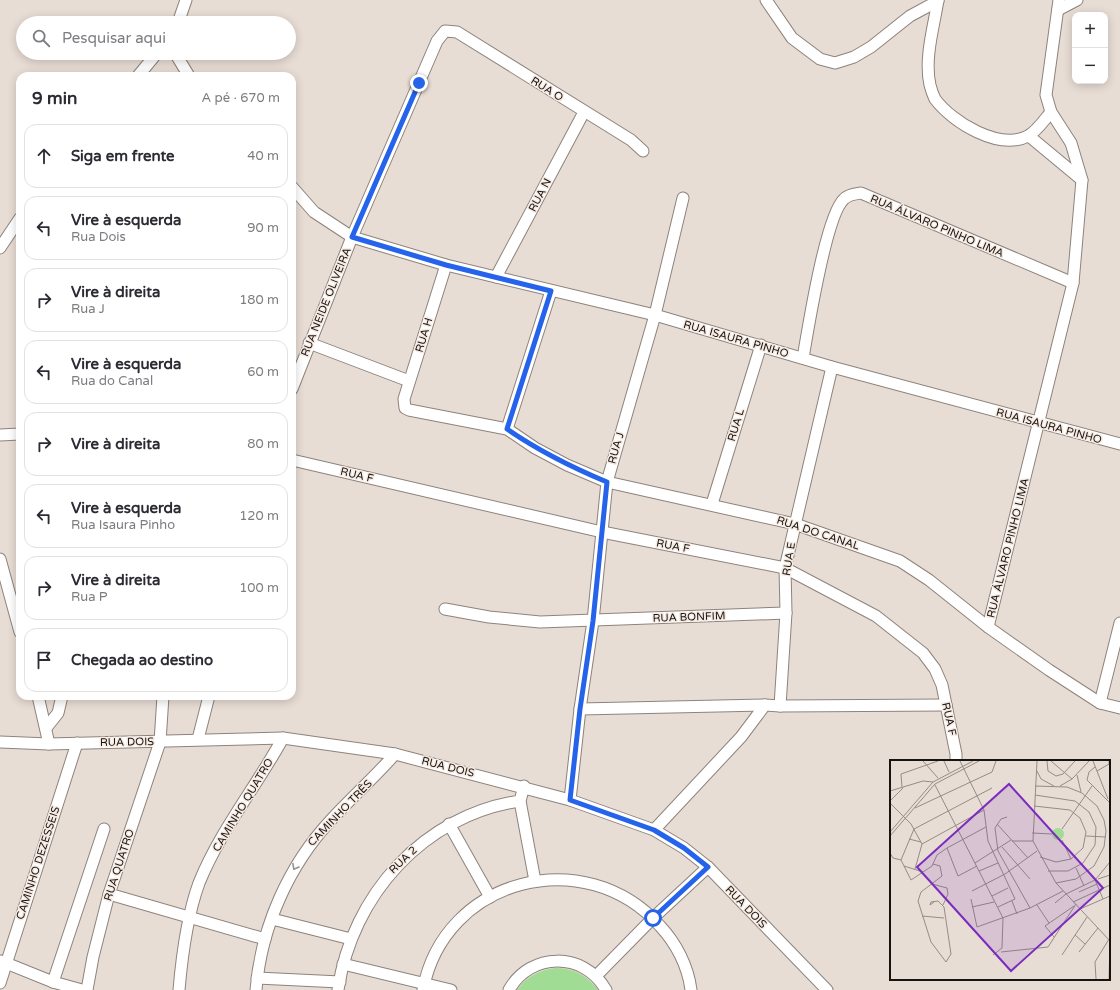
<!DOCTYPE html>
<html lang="pt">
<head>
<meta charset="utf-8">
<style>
  :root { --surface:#fff; --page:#f2f2f3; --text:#2b2b33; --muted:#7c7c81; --line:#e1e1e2 }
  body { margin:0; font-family:"Varela Round",sans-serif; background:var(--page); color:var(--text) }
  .controls { position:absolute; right:12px; top:12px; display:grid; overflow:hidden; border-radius:8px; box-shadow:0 2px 10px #0003 }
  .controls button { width:36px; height:36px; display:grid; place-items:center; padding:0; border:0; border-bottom:1px solid var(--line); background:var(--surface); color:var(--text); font:20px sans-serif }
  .stop { position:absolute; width:12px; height:12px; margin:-9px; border:3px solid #2563eb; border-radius:50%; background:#fff }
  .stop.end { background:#2563eb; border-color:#fff; box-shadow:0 1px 4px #0008 }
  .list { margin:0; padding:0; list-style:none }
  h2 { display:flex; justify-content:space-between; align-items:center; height:52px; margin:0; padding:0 16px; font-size:17px }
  h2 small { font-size:13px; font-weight:400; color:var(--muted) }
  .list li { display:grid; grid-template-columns:26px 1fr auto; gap:12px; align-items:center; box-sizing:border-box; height:64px; margin:0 8px 8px; padding:0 8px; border:1px solid var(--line); border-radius:12px }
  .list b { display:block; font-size:15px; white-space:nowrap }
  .list p { margin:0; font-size:13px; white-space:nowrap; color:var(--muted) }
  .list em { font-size:13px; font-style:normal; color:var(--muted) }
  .icon { flex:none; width:22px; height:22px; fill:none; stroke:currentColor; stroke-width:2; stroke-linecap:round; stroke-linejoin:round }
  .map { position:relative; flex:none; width:1120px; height:990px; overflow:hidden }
  .search { position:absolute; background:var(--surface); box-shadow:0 2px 10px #0003; left:16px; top:16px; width:280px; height:44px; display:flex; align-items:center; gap:10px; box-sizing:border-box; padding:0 14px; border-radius:22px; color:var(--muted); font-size:15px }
  .panel { position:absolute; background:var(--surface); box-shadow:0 2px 10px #0003; left:16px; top:72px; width:280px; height:628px; border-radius:12px }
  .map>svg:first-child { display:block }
</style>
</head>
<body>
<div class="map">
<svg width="1120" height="990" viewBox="0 0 1120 990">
  <rect width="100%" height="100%" fill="#e8ddd5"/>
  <!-- green -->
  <path fill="#a1dc95" d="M555,968C573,968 587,975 598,990H517C526,977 539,970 555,968Z"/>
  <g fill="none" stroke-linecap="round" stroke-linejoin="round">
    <!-- minor casing -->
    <g stroke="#8d837c" stroke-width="13">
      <g id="minor">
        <path d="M766,0L792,38L820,59L835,63L854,57L871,47L910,16L938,1"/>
        <path d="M938,0C934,26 924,58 930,85C931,89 933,95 935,99C952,122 999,151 1028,136C1037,131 1045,119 1051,112"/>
        <path d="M1058,10L1077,0"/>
        <path d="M178,23L186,0"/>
        <path d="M175,53L189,76"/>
        <path d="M138,76L157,53"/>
        <path d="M1029,136L1082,180"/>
        <path d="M292,187L314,212L352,237L446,265L655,315L832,367L1120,444"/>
        <path d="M0,248L20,218"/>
        <path d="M446,265L404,399L405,408L409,410L507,429L535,448L567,465L607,482L795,524L900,561L929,580L988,627L1049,670L1100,703L1120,708"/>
        <path d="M496,277L584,112"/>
        <path d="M309,343L409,381"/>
        <path d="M803,358C808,329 826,215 844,199C849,194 855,194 861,193L1073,283"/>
        <path d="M292,389L352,237L437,41L445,31L457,32L631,140L643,151"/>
        <path d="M507,429L551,291"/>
        <path d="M0,435L20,434"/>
        <path d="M292,460L602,532L785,568L876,616L923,653L935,669L942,685L956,754V761"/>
        <path d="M712,504L761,345"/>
        <path d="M0,559L20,632"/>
        <path d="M445,609L489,617L540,622L786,613"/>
        <path d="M988,627L1073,283L1082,180L1071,143L1051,112L1046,95L1059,0"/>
        <path d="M38,696L49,744"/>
        <path d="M1100,703L1120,623"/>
        <path d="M780,706L786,613L785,568L832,367"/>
        <path d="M580,709L765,705L780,706L946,705"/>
        <path d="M46,728L58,713L62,696"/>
        <path d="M198,739L209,696"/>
        <path d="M0,742L49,744L283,738L395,754L570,800L654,830L684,848L708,867L827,990"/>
        <path d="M570,800L580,709L593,621L607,482L655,315L683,198"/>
        <path d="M520,801L535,881"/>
        <path d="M449,824L490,897"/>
        <path d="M654,830L741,737L765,705"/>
        <path d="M109,894L265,939"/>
        <path d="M272,919L351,939"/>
        <path d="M1,961L53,982L82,990"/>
        <path d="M343,964L451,990"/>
        <path d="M596,976L653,918L708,867"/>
        <path d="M257,978L340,982"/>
        <path d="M53,982L104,829"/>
        <path d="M0,983L77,743"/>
        <path d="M87,990L93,957L109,894L160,742L163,696"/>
        <path d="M179,990C182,955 187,916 199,883C220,831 256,787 283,738"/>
        <path d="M256,990C261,927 289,865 331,820C352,797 375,777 395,754"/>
        <path d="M338,990C352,895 424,815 520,801L524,786"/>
        <path d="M423,990C444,878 585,842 660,926C676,943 688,966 691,990"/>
        <path d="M509,990C530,952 584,951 606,990"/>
      </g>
    </g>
    <!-- minor -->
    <use href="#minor" stroke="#fff" stroke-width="11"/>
  </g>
  <!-- one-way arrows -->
  <defs><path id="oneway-chevron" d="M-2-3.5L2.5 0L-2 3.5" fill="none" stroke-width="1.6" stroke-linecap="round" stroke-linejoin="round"/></defs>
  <use stroke="#979593" href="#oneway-chevron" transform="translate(295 867) rotate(120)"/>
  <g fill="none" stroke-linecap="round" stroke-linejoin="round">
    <!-- route -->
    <path stroke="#2563eb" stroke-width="5" d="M419,83L352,237L446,265L551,291L507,429C539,451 571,467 607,482L593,621L580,709L570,800L654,830L684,848L708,867L653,918"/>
  </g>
  <g text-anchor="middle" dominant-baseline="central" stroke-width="3" stroke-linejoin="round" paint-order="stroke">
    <!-- street labels -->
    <g font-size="11" fill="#171310" stroke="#f6eae2">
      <text transform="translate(547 89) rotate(32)">RUA O</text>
      <text transform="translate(540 195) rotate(-62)">RUA N</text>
      <text transform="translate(937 226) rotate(23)">RUA ÁLVARO PINHO LIMA</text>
      <text transform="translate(326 302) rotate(-68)">RUA NEIDE OLIVEIRA</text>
      <text transform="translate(424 335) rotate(-73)">RUA H</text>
      <text transform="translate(736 339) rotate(16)">RUA ISAURA PINHO</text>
      <text transform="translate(736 425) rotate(-73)">RUA L</text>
      <text transform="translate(1049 426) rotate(15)">RUA ISAURA PINHO</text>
      <text transform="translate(616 448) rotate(-74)">RUA J</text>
      <text transform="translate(357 475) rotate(13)">RUA F</text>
      <text transform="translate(818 533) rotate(18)">RUA DO CANAL</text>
      <text transform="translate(673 546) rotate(11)">RUA F</text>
      <text transform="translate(1008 548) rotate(-76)">RUA ÁLVARO PINHO LIMA</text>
      <text transform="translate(789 559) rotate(-81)">RUA E</text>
      <text transform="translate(689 617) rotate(-2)">RUA BONFIM</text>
      <text transform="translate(949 719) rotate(78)">RUA F</text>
      <text transform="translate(127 742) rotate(-1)">RUA DOIS</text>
      <text transform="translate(448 767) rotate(14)">RUA DOIS</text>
      <text transform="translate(243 805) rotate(-59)">CAMINHO QUATRO</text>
      <text transform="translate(340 813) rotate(-46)">CAMINHO TRÊS</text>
      <text transform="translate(403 860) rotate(-44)">RUA 2</text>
      <text transform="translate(38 863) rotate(-72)">CAMINHO DEZESSEIS</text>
      <text transform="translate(119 865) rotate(-72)">RUA QUATRO</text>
      <text transform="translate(746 907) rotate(46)">RUA DOIS</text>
    </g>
  </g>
  <!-- overview -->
  <g transform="translate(890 760)">
    <rect width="220" height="220" fill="#e8ddd5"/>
    <path d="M162 74a6 6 0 1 1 12 0a6 6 0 1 1-12 0Z" fill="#a1dc95"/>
    <path fill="none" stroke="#948c86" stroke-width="1" d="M33,1L48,18M54,1L59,12M70,1L94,50L98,81L125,139L108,147M147,1L143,81L166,123L220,181M157,1L158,11L166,16L173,14L185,1M161,1L182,19M203,1L218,39M205,7L199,12L197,20L220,43M147,11L151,19L164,26M207,11L219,4V1M187,15L191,32M45,25L113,158L112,188L103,195M145,26L177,27L192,33L207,46L214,60L216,71L214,87L204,106L186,119L166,123M170,26L182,19L199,1M12,27L11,14L48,1M0,31L33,21L43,22M145,35L185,41L199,52L206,67L205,85L193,103L178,111H158M0,41L13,28M0,43L21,64L32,84L25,109M144,46L180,50L190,58L196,72L193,88L181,99L166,102L150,97M25,48L102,12L106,1M117,57L111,59L105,68L108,91L140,148M107,64L138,98M172,69L202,26M0,72L43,22L83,1M142,73L162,74M0,76L45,24L89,1M196,76L216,77M19,79L31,82M172,80L181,99M122,81H143M32,84L94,50M112,87L140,119M57,88L68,116L87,106M0,93L3,98L11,100M11,100L24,69L102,28M11,100L21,120L42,106L47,95L57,88L96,67M85,103L121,80M43,104L50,106L52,116L31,132L28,141L41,182L56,202L61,194L54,147L48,141L41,142L40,145L44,142M14,106L33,112M186,108L194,126M89,111L108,103M208,119L220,115M205,120L213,139M42,124L57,128L58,134L53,145M82,131L115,114L147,91M189,132L207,124M102,136L118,128M81,139L87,167L140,148L173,131M122,141L127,154M183,142L220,125M165,143L176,134L205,120L220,102M147,145L159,163M82,147L104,142M190,149L220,136M32,156L54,158M185,175L195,184M164,177L155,166L184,146M111,192L158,187L186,144M189,192L208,168M172,195L197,157M206,219L205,202L219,179M219,219L220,182"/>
    <path fill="#7b2cbf" fill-opacity="0.15" stroke="#7b2cbf" stroke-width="2" d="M119,24L213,128L121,211L27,107Z"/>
    <rect width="220" height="220" fill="none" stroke="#171310" stroke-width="2"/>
  </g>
</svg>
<div class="controls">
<button>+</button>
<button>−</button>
</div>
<div class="stop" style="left:653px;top:918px"></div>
<div class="stop end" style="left:419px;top:83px"></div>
<div class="search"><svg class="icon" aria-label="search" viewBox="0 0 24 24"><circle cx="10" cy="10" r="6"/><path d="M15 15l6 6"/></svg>Pesquisar aqui</div>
<section class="panel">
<h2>9 min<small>A pé · 670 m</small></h2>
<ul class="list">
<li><svg class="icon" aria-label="ahead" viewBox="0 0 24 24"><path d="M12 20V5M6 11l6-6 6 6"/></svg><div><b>Siga em frente</b></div><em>40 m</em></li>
<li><svg class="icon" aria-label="left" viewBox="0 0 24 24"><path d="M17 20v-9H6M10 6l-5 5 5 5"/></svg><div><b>Vire à esquerda</b><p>Rua Dois</p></div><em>90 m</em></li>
<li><svg class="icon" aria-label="right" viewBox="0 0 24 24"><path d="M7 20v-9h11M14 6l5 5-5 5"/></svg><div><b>Vire à direita</b><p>Rua J</p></div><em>180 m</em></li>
<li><svg class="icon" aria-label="left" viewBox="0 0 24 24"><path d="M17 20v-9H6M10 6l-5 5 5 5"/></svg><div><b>Vire à esquerda</b><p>Rua do Canal</p></div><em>60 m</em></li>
<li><svg class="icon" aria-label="right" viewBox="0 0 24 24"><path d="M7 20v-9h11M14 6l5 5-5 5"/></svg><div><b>Vire à direita</b></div><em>80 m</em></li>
<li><svg class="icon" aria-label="left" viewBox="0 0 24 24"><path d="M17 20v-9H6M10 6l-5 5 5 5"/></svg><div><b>Vire à esquerda</b><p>Rua Isaura Pinho</p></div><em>120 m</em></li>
<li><svg class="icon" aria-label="right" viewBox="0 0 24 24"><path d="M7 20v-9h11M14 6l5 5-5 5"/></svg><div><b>Vire à direita</b><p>Rua P</p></div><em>100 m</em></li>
<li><svg class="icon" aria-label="arrive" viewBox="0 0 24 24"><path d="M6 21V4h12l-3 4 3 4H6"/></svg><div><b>Chegada ao destino</b></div></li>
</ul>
</section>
</div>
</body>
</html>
